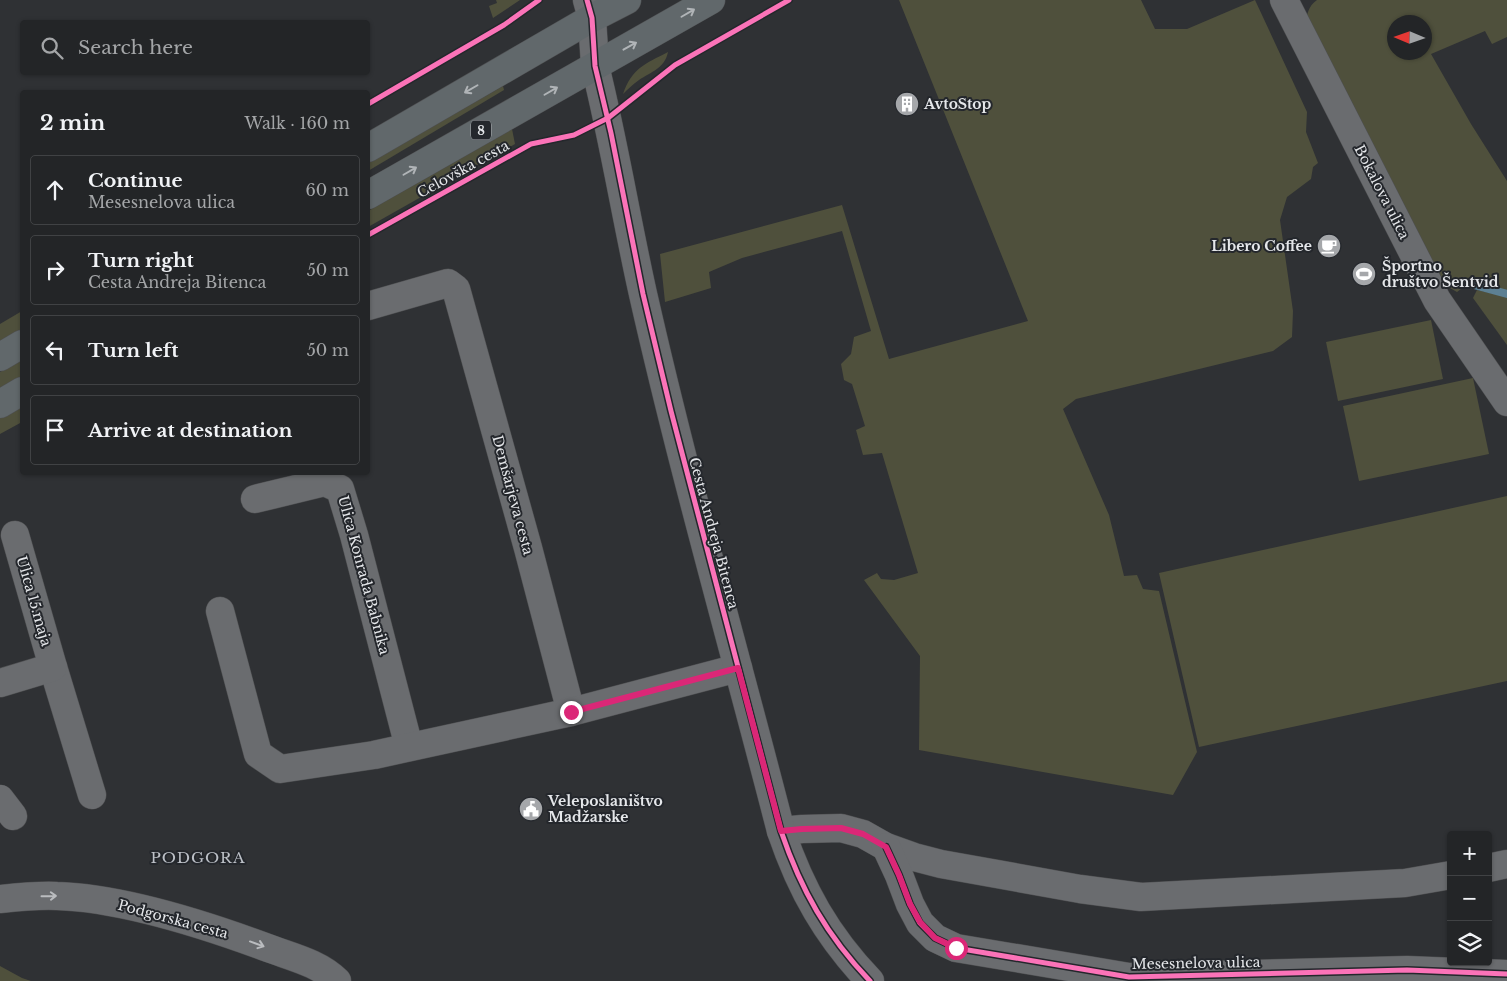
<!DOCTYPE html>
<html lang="en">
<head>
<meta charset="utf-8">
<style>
  :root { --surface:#232527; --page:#2f3133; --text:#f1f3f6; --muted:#a3a5a7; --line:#404244 }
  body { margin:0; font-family:"Libre Baskerville",serif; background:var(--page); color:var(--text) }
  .controls { position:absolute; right:15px; bottom:15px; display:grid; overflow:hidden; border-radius:5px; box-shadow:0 1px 4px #0004 }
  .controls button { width:45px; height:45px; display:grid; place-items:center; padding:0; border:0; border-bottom:1px solid var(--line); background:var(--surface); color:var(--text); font:25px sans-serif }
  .compass { position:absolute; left:1387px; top:15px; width:45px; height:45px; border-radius:50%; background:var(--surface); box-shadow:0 1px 4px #0004; rotate:272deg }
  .stop { position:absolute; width:15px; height:15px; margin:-11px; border:4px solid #db2777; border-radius:50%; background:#fff }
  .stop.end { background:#db2777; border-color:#fff; box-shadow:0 1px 5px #0008 }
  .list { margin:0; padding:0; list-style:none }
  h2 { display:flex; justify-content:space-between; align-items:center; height:65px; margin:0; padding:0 20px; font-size:21px }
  h2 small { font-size:16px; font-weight:400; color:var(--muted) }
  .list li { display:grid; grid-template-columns:32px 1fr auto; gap:15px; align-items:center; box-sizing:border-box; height:70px; margin:0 10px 10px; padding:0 10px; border:1px solid var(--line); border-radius:5px }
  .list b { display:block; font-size:19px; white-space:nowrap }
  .list p { margin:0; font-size:16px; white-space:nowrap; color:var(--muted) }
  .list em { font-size:16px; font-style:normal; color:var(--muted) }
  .icon { flex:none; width:28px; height:28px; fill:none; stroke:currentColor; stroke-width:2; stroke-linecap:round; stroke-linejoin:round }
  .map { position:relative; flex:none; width:1507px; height:981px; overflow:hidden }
  .search { position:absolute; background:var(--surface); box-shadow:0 1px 4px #0004; left:20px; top:20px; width:350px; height:55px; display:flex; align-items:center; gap:12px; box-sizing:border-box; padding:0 18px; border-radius:5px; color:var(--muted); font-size:19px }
  .panel { position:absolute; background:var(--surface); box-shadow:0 1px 4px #0004; left:20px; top:90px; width:350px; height:385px; border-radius:5px }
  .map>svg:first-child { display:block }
</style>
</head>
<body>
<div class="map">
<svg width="1507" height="981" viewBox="0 0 1507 981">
  <rect width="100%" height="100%" fill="#2f3134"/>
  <!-- green -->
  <g fill="#4f503c" fill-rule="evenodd">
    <path d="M496,0H520L493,18L489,6L497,3Z"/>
    <path d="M899,0H1141L1155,29H1187L1255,0L1307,112L1306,132L1318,163L1313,167L1311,179L1287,197L1280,220L1293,311L1292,337L1273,351L1076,399L1063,409L1109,515L1124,576L1137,575L1143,589L1159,591L1197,752L1173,795L919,750L920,656L864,580L877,573L881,579L894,580L918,573L882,453L863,455L856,430L865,426L852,384L844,380L841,364L851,354L854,337L871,331L842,231L742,258L709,272L711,288L665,302L660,254L842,205L889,359L1028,321Z"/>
    <path d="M1317,0H1507V37L1492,44L1485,31L1431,54L1471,124L1507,181V292L1470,282L1457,292L1443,284L1305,25C1307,15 1308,6 1317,0ZM1394,22H1424V52H1394Z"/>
    <path d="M668,52C665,68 651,72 639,80C633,84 628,89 623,94C632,68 645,64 668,52Z"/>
    <path d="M503,86L504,90L368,171V163Z"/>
    <path d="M512,129L515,144L368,227V211Z"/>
    <path d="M1477,290L1507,297V345L1473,298Z"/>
    <path d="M22,311V329L0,342V324Z"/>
    <path d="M1431,320L1443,379L1338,401L1326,342Z"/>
    <path d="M22,359V376L0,389V372Z"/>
    <path d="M1473,378L1489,454L1359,481L1343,406Z"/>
    <path d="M22,406V422L0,434V418Z"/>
    <path d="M1507,496V681L1199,747L1159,573Z"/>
    <path d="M0,966L22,978L31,981H0Z"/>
  </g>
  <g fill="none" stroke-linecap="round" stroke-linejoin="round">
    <!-- stream -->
    <path stroke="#5d8093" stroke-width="8" d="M1470,284L1507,294"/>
    <!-- street casing -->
    <g stroke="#4e4f51" stroke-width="29">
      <g id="street">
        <path d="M587,0L592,18L595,66"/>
        <path d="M1284,0L1437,300L1507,402"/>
        <path d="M368,306L448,283L456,289L528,548L571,712"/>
        <path d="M255,499L325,482L340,489L354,535L409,747"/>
        <path d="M220,611L258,754L280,769L374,755L571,712L738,668"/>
        <path d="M53,667L92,795"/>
        <path d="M0,683L53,667L15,535"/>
        <path d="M0,799L13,816"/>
        <path d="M781,831L802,829L841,828L863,834L886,847L914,857L941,864L1080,889L1141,897L1405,883L1451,875"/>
        <path d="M886,847L899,875L910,904L920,923L935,938L956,948L1129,977L1407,970L1507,974"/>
        <path d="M1488,868L1507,864"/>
        <path d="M0,899C19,897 38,895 57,896C124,898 206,925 268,948C292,957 319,963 337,981"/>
      </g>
    </g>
    <!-- secondary casing -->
    <g stroke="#4e4f51" stroke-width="29">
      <path id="secondary" d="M595,66C614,142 626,218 643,294C684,475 735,652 781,831C801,890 827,936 870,981"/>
    </g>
    <!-- primary casing -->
    <g stroke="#4e4f51" stroke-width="29">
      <g id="primary">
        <path d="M368,148L592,18L627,0"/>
        <path d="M368,195L711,0"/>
        <path d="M0,357L22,344"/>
        <path d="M0,404L22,391"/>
      </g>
    </g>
    <!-- street -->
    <use href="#street" stroke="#6a6c6f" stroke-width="28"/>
    <!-- secondary -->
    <use href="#secondary" stroke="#6a6c6f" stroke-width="28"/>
    <!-- primary -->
    <use href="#primary" stroke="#61686b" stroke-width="28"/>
    <!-- cycleway casing -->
    <g stroke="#24272c" stroke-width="8">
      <g id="cycleway">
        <path d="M587,0L592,18L595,66L611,133L643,294L671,411L781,831C801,890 827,936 870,981"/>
        <path d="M368,104L504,25L539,0"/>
        <path d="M368,235L531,144L574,135L608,118L675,65L789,0"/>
        <path d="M886,847L899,875L910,904L920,923L935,938L956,948L1129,977L1407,970L1507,974"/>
      </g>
    </g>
    <!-- cycleway -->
    <use href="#cycleway" stroke="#fb73b8" stroke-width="5"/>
  </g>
  <!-- one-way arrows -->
  <defs><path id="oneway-shaft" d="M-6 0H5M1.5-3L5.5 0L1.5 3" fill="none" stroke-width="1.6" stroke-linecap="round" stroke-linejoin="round" transform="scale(1.25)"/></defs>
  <g stroke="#b0b4b7">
    <use href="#oneway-shaft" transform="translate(688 13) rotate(-30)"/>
    <use href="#oneway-shaft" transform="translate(630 46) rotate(-29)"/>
    <use href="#oneway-shaft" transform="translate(471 89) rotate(150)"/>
    <use href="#oneway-shaft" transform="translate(551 91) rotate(-30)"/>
    <use href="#oneway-shaft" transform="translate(410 171) rotate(-30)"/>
  </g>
  <g stroke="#babcbf">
    <use href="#oneway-shaft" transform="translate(49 896) rotate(-1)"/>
    <use href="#oneway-shaft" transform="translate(257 944) rotate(20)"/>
  </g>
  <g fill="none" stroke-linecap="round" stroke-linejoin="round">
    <!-- route -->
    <path stroke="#db2777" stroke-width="6" d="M571,712L738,668L781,831L802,829L841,828L863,834L886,847L899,875L910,904L920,922L935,938L956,948"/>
  </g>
  <!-- icons -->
  <defs>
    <g id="building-disc" transform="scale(1.25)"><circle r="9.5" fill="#a5a7aa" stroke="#24272c"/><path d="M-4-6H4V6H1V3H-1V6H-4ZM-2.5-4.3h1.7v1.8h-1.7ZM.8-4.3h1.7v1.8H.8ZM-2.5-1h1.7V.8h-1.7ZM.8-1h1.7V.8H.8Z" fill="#fff"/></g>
    <g id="cafe-disc" transform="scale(1.25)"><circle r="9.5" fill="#a5a7aa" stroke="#24272c"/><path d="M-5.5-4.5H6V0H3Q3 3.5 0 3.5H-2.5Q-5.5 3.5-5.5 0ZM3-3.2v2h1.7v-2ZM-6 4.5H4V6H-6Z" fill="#fff"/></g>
    <g id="stadium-disc" transform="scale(1.25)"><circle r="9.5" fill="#a5a7aa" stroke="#24272c"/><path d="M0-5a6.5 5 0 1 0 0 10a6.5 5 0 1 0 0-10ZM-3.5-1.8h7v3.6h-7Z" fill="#fff"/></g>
    <g id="civic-disc" transform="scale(1.25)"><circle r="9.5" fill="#a5a7aa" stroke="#24272c"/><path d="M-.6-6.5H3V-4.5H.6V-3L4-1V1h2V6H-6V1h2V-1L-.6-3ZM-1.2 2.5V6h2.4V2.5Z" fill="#fff"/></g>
  </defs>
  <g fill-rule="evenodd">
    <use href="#building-disc" x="907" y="104"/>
    <use href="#cafe-disc" x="1329" y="246"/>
    <use href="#stadium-disc" x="1364" y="274"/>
    <use href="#civic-disc" x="531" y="809"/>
  </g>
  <g text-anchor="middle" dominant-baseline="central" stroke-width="4" stroke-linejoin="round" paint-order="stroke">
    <!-- shield labels -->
    <rect fill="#24272c" stroke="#abadb1" stroke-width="1" x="471" y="120.5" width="20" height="19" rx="4"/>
    <g font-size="12" font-weight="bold" fill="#e5e7ea">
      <text x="481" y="130">8</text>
    </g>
    <!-- poi labels -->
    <g font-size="14" font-weight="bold" fill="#e5e7ea" stroke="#24272c" text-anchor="start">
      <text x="924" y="104">AvtoStop</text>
      <text x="1312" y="246" text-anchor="end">Libero Coffee</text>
      <text x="1382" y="266">Športno<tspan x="1382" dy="16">društvo Šentvid</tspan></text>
      <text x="548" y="801">Veleposlaništvo<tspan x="548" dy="16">Madžarske</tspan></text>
    </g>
    <!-- street labels -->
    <g font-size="14" fill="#e5e7ea" stroke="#24272c">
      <text transform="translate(463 169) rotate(-29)">Celovška cesta</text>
      <text transform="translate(1382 192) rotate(63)">Bokalova ulica</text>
      <text transform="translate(513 495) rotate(75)">Demšarjeva cesta</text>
      <text transform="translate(714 533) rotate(75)">Cesta Andreja Bitenca</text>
      <text transform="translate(364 575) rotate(75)">Ulica Konrada Babnika</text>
      <text transform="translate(34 601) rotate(74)">Ulica 15.maja</text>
      <text transform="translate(173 919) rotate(15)">Podgorska cesta</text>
      <text transform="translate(1196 963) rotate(-1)">Mesesnelova ulica</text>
    </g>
    <!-- neighbourhood labels -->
    <g font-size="15" letter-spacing="1" fill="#bcc0c7" stroke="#24272c">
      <text x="198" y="857">PODGORA</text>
    </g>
  </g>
</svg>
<div class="controls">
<button>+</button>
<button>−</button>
<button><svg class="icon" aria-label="layers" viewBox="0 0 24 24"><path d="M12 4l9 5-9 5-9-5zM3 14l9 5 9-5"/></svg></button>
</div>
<svg class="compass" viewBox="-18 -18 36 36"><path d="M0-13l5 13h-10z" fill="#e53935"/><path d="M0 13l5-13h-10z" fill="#a3a5a7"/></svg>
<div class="stop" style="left:956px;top:948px"></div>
<div class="stop end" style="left:571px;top:712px"></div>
<div class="search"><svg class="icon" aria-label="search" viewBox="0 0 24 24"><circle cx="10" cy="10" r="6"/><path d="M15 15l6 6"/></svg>Search here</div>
<section class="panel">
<h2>2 min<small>Walk · 160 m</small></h2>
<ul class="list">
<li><svg class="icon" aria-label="ahead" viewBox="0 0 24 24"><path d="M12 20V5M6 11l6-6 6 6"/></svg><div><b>Continue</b><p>Mesesnelova ulica</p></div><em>60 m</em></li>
<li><svg class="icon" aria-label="right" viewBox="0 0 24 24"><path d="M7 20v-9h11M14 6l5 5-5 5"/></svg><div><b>Turn right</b><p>Cesta Andreja Bitenca</p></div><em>50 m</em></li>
<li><svg class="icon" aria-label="left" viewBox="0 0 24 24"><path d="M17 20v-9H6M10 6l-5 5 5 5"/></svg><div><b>Turn left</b></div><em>50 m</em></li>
<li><svg class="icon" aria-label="arrive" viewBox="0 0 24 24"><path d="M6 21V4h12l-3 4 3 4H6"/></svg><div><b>Arrive at destination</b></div></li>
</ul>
</section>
</div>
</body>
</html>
